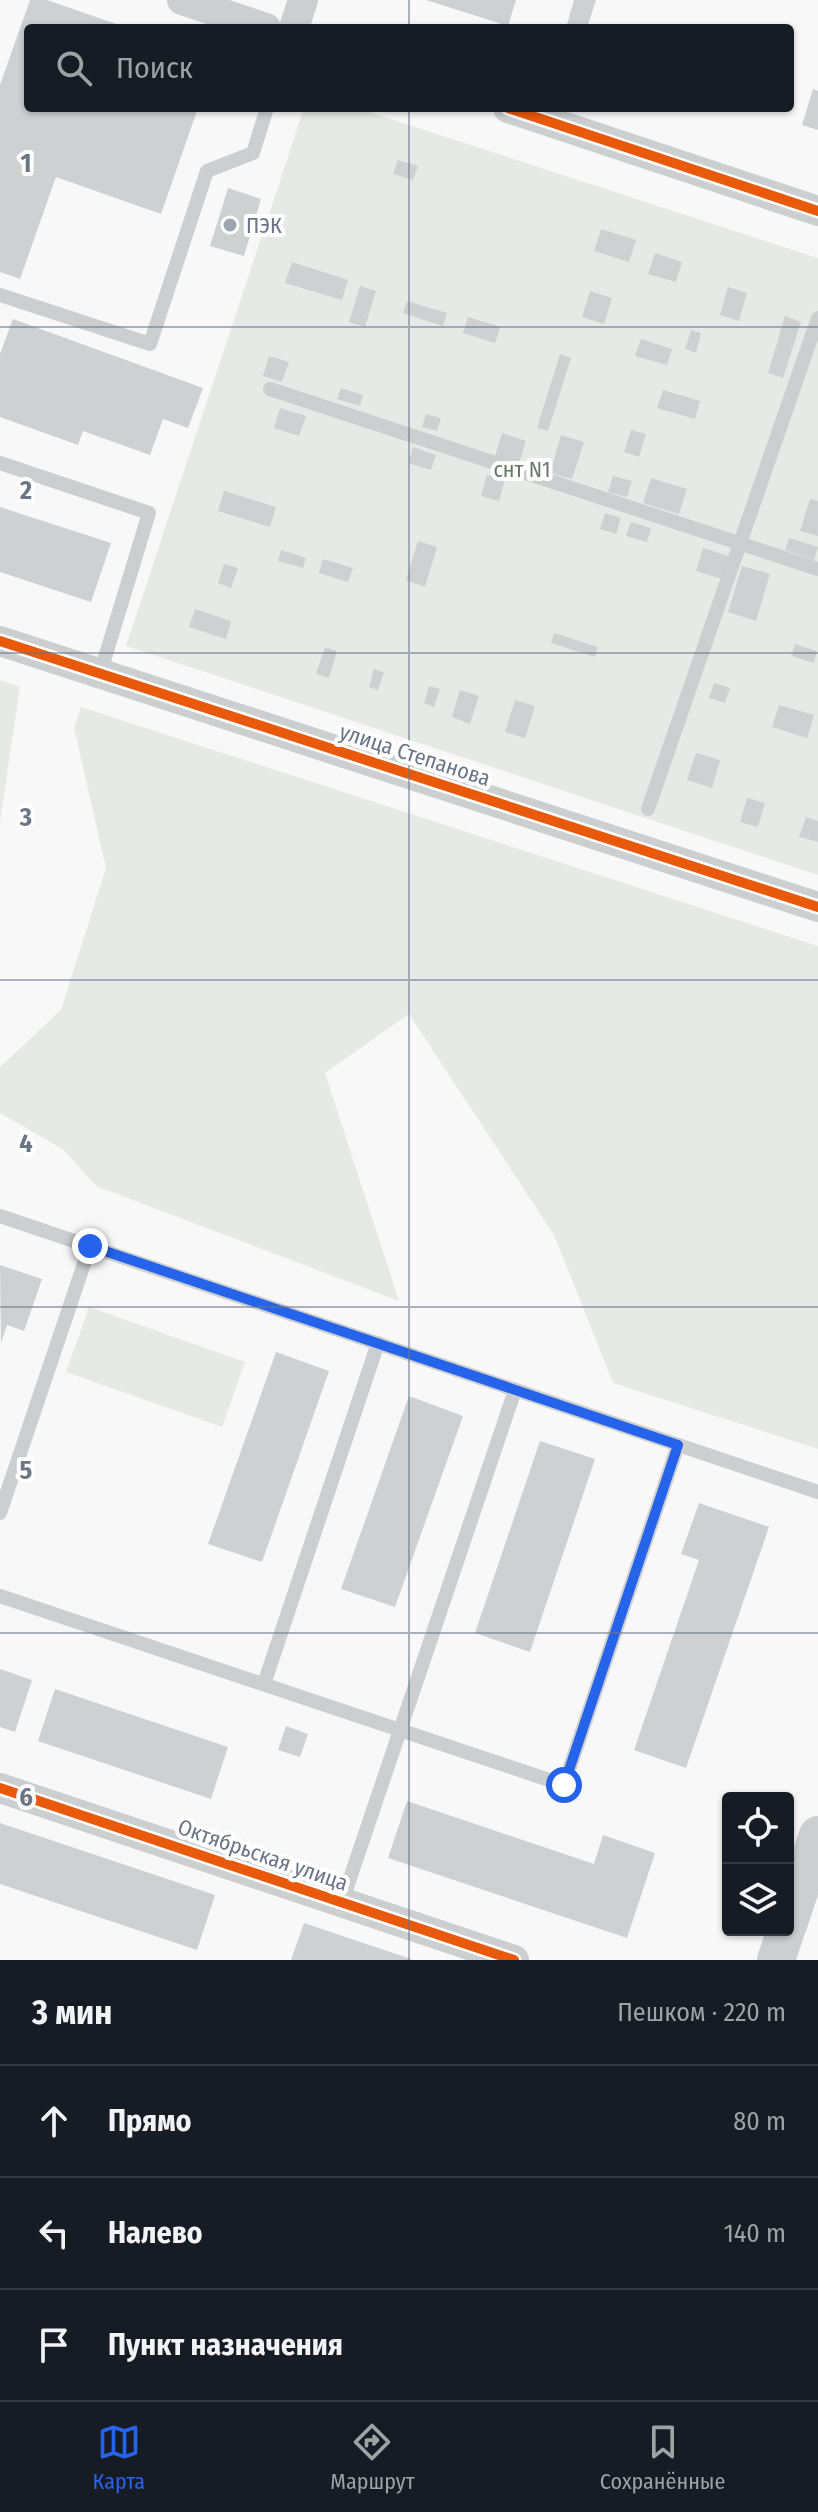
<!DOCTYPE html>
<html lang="ru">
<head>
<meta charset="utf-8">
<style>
  :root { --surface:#171b24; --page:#242831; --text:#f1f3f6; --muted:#9ea1a6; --line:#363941; --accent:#2563eb }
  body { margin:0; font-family:"Fira Sans Condensed",sans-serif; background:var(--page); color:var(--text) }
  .controls { position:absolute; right:24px; bottom:24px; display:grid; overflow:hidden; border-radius:8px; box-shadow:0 2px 6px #0004 }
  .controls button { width:72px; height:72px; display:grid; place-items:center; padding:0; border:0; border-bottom:2px solid var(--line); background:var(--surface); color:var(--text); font:40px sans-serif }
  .stop { position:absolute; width:24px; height:24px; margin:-18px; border:6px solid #2563eb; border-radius:50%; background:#fff }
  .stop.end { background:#2563eb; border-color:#fff; box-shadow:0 2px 8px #0008 }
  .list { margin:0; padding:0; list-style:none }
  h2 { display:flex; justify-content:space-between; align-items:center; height:104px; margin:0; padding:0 32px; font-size:34px }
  h2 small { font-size:26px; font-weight:400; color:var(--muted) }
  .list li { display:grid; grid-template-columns:52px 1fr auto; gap:24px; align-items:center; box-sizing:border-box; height:112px; padding:0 32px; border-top:2px solid var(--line) }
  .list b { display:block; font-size:30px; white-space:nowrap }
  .list em { font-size:26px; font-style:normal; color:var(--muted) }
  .icon { flex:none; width:44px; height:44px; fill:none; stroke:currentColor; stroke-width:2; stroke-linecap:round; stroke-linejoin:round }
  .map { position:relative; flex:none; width:818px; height:1960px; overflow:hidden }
  .search { position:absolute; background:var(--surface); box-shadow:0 2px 6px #0004; left:24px; right:24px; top:24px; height:88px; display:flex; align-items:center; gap:20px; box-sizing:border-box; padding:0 28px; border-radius:8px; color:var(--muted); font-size:30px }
  .sheet { height:440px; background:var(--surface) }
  nav { display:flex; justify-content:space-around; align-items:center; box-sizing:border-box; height:112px; border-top:2px solid var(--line); background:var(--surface); font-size:22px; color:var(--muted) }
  nav a { display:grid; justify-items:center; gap:4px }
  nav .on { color:var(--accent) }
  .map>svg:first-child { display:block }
</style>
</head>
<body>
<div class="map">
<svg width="818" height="1960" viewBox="0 0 818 1960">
  <rect width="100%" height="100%" fill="#f8f8f8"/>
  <!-- green -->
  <g fill="#e6eae6">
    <path d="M304,108H357L818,258V875L126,646Z"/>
    <path d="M0,680L20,687L0,822Z"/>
    <path d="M81,707L818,946V1449L613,1383L554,1235L409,1014L325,1073L399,1301L96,1186L64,1150L0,1113V1067L61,1010L106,868L74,728Z"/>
    <path d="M89,1307L245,1362L222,1427L66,1372Z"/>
  </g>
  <!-- building -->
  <g fill="#cfd0d2">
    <path d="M30,0H47L128,28H28V108H198L161,214L56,177L20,279L0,272V85Z"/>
    <path d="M426,0H516L508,26Z"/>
    <path d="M574,0H596L587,28H566Z"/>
    <path d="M813,89L818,91V130L802,125Z"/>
    <path d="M398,160L418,166L413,180L393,174Z"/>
    <path d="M228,188L261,199L244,256L210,246Z"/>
    <path d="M601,229L636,240L629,262L594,251Z"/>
    <path d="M655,253L682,262L676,282L648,274Z"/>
    <path d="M292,262L348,280L342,300L285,283Z"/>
    <path d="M360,286L376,291L365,327L349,322Z"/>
    <path d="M728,287L747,293L739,321L720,315Z"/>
    <path d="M590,291L612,298L604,324L582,317Z"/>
    <path d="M407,301L447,313L443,326L403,313Z"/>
    <path d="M785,316L801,322L783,378L768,373Z"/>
    <path d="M468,317L500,327L495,343L463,333Z"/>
    <path d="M13,319L203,388L188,428L163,419L150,455L83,431L78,445L0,417V354Z"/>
    <path d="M691,330L701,333L696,353L685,349Z"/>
    <path d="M641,339L672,349L667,365L635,356Z"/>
    <path d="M560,354L571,358L548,431L537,428Z"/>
    <path d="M269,356L289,362L282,382L263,376Z"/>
    <path d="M341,388L363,395L360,406L337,399Z"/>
    <path d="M663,390L700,401L695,419L657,408Z"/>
    <path d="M280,408L306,416L299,436L274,428Z"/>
    <path d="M426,414L441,418L437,431L422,427Z"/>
    <path d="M631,430L646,434L639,457L624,452Z"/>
    <path d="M502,433L526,441L519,463L495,456Z"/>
    <path d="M561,435L584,442L572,479L550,473Z"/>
    <path d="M413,447L436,455L431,470L408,463Z"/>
    <path d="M487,475L505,480L499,501L481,496Z"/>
    <path d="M613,476L632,481L627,497L608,492Z"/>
    <path d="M651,478L687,489L679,514L643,503Z"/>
    <path d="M224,491L276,507L270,527L218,511Z"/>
    <path d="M810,499L818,501V536L800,531Z"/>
    <path d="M0,507L111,543L91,602L0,572Z"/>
    <path d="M605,513L621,518L616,534L600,529Z"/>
    <path d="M631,522L651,528L647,542L626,536Z"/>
    <path d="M789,538L818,547L814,560L785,550Z"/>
    <path d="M418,541L437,547L425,587L406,580Z"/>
    <path d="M703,548L729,556L722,579L696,571Z"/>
    <path d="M281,550L306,558L303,568L278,561Z"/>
    <path d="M323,559L353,568L348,582L319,573Z"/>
    <path d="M224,564L238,568L231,588L218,583Z"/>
    <path d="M742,566L770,574L756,621L728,612Z"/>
    <path d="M195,609L231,621L226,639L189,627Z"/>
    <path d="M554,633L598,647L595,657L551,643Z"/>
    <path d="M795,644L817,651L814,663L791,656Z"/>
    <path d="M325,647L337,651L329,678L316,674Z"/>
    <path d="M374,669L384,672L378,690L369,687Z"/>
    <path d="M714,683L730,688L725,703L709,698Z"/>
    <path d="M429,686L440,689L434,707L424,703Z"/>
    <path d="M460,690L479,696L470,724L452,717Z"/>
    <path d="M515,700L535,706L525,738L505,732Z"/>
    <path d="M779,705L814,715L807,738L772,727Z"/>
    <path d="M696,753L720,760L712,788L687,780Z"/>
    <path d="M747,798L765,803L758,827L740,822Z"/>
    <path d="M806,817L818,821V842L799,837Z"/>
    <path d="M0,1265L42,1279L24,1331L7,1325L1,1343Z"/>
    <path d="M276,1352L329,1371L262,1562L208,1544Z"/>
    <path d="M409,1396L463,1416L395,1607L341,1589Z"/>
    <path d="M540,1441L595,1459L530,1652L475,1633Z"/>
    <path d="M699,1503L769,1527L686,1768L634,1750L699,1560L681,1554Z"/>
    <path d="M0,1669L32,1680L15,1732L0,1727Z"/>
    <path d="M55,1689L228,1747L211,1799L38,1741Z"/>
    <path d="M286,1726L308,1734L300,1757L278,1750Z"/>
    <path d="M407,1801L594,1864L603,1835L655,1853L627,1938L388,1858Z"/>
    <path d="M0,1823L215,1895L197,1950L0,1884Z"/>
    <path d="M304,1923L411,1959V1960H291Z"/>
  </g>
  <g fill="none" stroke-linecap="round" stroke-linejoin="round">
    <!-- service -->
    <g stroke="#cdcecf" stroke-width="14">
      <path d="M0,295L150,344L207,171L253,153L267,108"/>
      <path d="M270,389L818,569"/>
      <path d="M0,463L149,513L100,674"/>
      <path d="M648,809L818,318"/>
      <path d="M0,1216L818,1492"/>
      <path d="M0,1513L90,1246"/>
      <path d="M0,1596L564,1785L678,1445"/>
      <path d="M264,1684L378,1343"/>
      <path d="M342,1902L515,1390"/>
    </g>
    <!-- minor -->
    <g stroke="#cdcecf" stroke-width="30">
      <path d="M182,0L266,28"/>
      <path d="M294,28L303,0"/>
      <path d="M508,108L818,211"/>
      <path d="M0,641L818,907"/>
      <path d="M0,1788L514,1960"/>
    </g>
    <!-- tertiary -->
    <g stroke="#cdcecf" stroke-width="38">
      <path d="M788,1925L818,1835"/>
      <path d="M776,1960L786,1930"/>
    </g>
    <!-- cycleway casing -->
    <g stroke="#fff" stroke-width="15">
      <g id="cycleway">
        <path d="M508,108L818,211"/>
        <path d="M0,641L818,907"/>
        <path d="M0,1788L514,1960"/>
      </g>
    </g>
    <!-- cycleway -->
    <use href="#cycleway" stroke="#e8590c" stroke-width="10"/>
  </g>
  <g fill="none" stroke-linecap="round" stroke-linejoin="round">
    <!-- route -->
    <path stroke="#2563eb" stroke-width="10" d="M90,1246L678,1445L564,1785"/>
  </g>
  <!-- grid -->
  <path fill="none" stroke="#6a7686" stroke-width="2" stroke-opacity="0.55" d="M409,0V28M409,108V1960M0,327H818M0,653H818M0,980H818M0,1307H818M0,1633H818"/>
  <!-- markers -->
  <circle fill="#9ca4ae" stroke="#fff" stroke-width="3" cx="230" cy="225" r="8"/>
  <g text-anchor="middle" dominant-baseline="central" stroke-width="8" stroke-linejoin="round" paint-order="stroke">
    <!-- poi labels -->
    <g font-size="22" fill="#6a7686" stroke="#fff" text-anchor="start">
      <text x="246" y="225">ПЭК</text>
    </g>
    <!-- park labels -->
    <g font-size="22" fill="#667965" stroke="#fff">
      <text x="522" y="469">снт N1</text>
    </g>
    <!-- street labels -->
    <g font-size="22" fill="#6a7686" stroke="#fff">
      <text transform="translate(415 755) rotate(18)">улица Степанова</text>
      <text transform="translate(263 1855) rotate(19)">Октябрьская улица</text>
    </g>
  </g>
  <g font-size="26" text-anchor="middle" font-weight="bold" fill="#6a7686" stroke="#fff" stroke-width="8" stroke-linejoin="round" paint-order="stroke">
    <text x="26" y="172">1</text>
    <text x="26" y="499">2</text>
    <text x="26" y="826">3</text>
    <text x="26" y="1152">4</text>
    <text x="26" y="1479">5</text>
    <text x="26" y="1806">6</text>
  </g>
</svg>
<div class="controls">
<button><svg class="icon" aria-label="locate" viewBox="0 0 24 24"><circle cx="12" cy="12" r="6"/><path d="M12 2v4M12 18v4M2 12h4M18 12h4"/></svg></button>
<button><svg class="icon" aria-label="layers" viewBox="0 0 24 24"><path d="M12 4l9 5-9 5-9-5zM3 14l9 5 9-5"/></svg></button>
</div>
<div class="stop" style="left:564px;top:1785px"></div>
<div class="stop end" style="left:90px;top:1246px"></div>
<div class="search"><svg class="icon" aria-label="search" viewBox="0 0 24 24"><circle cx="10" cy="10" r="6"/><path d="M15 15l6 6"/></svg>Поиск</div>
</div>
<section class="sheet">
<h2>3 мин<small>Пешком · 220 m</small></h2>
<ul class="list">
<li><svg class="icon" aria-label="ahead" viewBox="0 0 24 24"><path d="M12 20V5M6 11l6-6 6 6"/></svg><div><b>Прямо</b></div><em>80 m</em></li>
<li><svg class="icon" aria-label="left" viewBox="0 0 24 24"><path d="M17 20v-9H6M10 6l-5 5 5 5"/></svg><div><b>Налево</b></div><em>140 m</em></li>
<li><svg class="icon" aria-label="arrive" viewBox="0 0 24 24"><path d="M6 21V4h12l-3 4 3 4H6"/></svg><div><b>Пункт назначения</b></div></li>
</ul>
</section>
<nav>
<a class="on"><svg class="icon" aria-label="map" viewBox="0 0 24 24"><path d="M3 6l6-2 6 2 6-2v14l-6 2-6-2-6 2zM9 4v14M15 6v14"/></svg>Карта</a>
<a><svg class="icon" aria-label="directions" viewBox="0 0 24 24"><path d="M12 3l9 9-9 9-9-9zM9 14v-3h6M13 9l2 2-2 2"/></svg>Маршрут</a>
<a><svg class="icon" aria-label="saved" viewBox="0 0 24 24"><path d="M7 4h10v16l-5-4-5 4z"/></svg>Сохранённые</a>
</nav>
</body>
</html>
